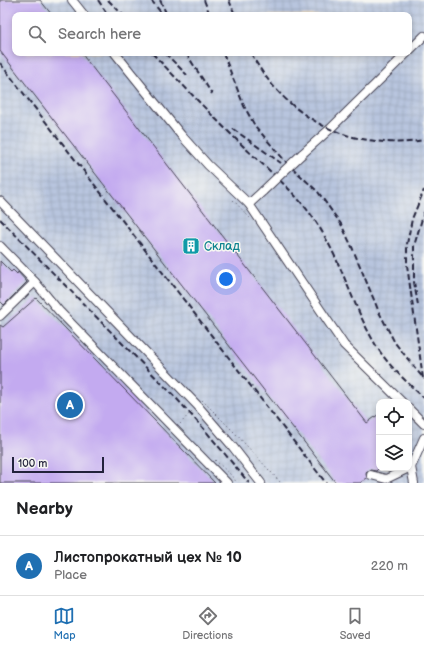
<!DOCTYPE html>
<html lang="en">
<head>
<meta charset="utf-8">
<style>
  :root { --surface:#fff; --page:#f6f6f6; --text:#202124; --muted:#757577; --line:#e0e0e0; --accent:#1f6fb2 }
  body { margin:0; font-family:"Balsamiq Sans",sans-serif; background:var(--page); color:var(--text) }
  .controls { position:absolute; right:12px; bottom:12px; display:grid; overflow:hidden; border-radius:8px; box-shadow:0 2px 6px #0003 }
  .controls button { width:36px; height:36px; display:grid; place-items:center; padding:0; border:0; border-bottom:1px solid var(--line); background:var(--surface); color:var(--text); font:20px sans-serif }
  .scale { position:absolute; left:12px; bottom:10px; width:92px; box-sizing:border-box; padding-left:4px; border:2px solid #22223b; border-top:0; font-size:11px; line-height:14px; white-space:nowrap; color:#22223b; -webkit-text-stroke:3px #f6f6f2; paint-order:stroke }
  .you { position:absolute; left:226px; top:279px; width:14px; height:14px; margin:-10px; border:3px solid #fff; border-radius:50%; background:#1a73e8; box-shadow:0 0 0 6px #1a73e833 }
  .badge { display:grid; place-items:center; width:26px; height:26px; border-radius:50%; background:var(--accent); color:#fff; font-size:13px; font-weight:700 }
  .pin { position:absolute; translate:-50% -50%; border:2px solid #fff; box-shadow:0 1px 4px #0006 }
  .list { margin:0; padding:0; list-style:none }
  h2 { display:flex; justify-content:space-between; align-items:center; height:52px; margin:0; padding:0 16px; font-size:17px }
  h2 small { font-size:13px; font-weight:400; color:var(--muted) }
  .list li { display:grid; grid-template-columns:26px 1fr auto; gap:12px; align-items:center; box-sizing:border-box; height:60px; padding:0 16px; border-top:1px solid var(--line) }
  .list b { display:block; font-size:15px; white-space:nowrap }
  .list p { margin:0; font-size:13px; white-space:nowrap; color:var(--muted) }
  .list em { font-size:13px; font-style:normal; color:var(--muted) }
  .icon { flex:none; width:22px; height:22px; fill:none; stroke:currentColor; stroke-width:2; stroke-linecap:round; stroke-linejoin:round }
  .map { position:relative; flex:none; width:424px; height:483px; overflow:hidden }
  .search { position:absolute; background:var(--surface); box-shadow:0 2px 6px #0003; left:12px; right:12px; top:12px; height:44px; display:flex; align-items:center; gap:10px; box-sizing:border-box; padding:0 14px; border-radius:8px; color:var(--muted); font-size:15px }
  .sheet { height:112px; background:var(--surface) }
  nav { display:flex; justify-content:space-around; align-items:center; box-sizing:border-box; height:56px; border-top:1px solid var(--line); background:var(--surface); font-size:11px; color:var(--muted) }
  nav a { display:grid; justify-items:center; gap:2px }
  nav .on { color:var(--accent) }
  .map>svg:first-child { display:block }
</style>
</head>
<body>
<div class="map">
<svg width="424" height="483" viewBox="0 0 424 483">
  <defs>
    <pattern id="industrial-grid" width="8" height="8" patternUnits="userSpaceOnUse"><rect width="8" height="8" fill="#b8c5de"/><path d="M0 4h8M4 0v8" fill="none" stroke="#9ea9bf"/></pattern>
  </defs>
  <rect width="100%" height="100%" fill="#f6f6f2"/>
  <filter id="ink" filterUnits="userSpaceOnUse"><feTurbulence type="fractalNoise" baseFrequency=".025" numOctaves="2"/><feDisplacementMap in="SourceGraphic" scale="8" xChannelSelector="R" yChannelSelector="G"/><feConvolveMatrix kernelMatrix="1 2 1 2 8 2 1 2 1" color-interpolation-filters="sRGB"/></filter>
  <filter id="wash" filterUnits="userSpaceOnUse"><feTurbulence type="fractalNoise" baseFrequency=".012" numOctaves="4" result="noise"/><feDisplacementMap in="SourceGraphic" scale="16" xChannelSelector="R" yChannelSelector="G"/><feGaussianBlur stdDeviation="0.9" result="paint"/><feColorMatrix in="noise" values="0 0 0 0 0 0 0 0 0 0 0 0 0 0 0 0 0 1.4 0 .05"/><feComposite in="paint" operator="in"/></filter>
  <g filter="url(#wash)">
    <rect width="100%" height="100%" fill="#efdebe"/>
    <!-- industrial -->
    <path fill="url(#industrial-grid)" fill-rule="evenodd" d="M0,0H424V483H0ZM15,15H409V53H15ZM379,402H409V468H379Z"/>
    <g id="blocks">
      <!-- building -->
      <g fill="#c3aaf0">
        <path d="M0,0H40L52,15H15V53H81L367,423L379,414V468L376,471L370,470L367,471L366,474L367,478L360,483H336L0,51Z"/>
        <path d="M0,261L11,272L13,270L17,274L18,272L27,282L4,305L0,301Z"/>
        <path d="M36,298L215,483H0V325L3,327Z"/>
      </g>
    </g>
  </g>
  <g filter="url(#ink)">
    <use href="#blocks" fill-opacity="0" stroke="#413e4f" stroke-width="1"/>
    <g fill="none" stroke-linecap="round" stroke-linejoin="round">
      <!-- minor casing -->
      <g stroke="#413e4f" stroke-width="10">
        <g id="minor">
          <path d="M72,0L84,15"/>
          <path d="M409,51L424,36"/>
          <path d="M115,53L181,135L208,165L249,204L344,345L402,402"/>
          <path d="M302,154L330,129L407,53"/>
          <path d="M0,201L197,405L233,447L261,483"/>
          <path d="M249,204L263,191"/>
          <path d="M0,246L35,282L59,311L227,483"/>
          <path d="M0,316L35,282"/>
          <path d="M409,409L424,424"/>
          <path d="M371,475L386,479L411,467"/>
          <path d="M414,483L411,467L424,438"/>
        </g>
      </g>
      <!-- path -->
      <g stroke="#413e4f" stroke-width="1" stroke-dasharray="1 3" stroke-linecap="butt">
        <path d="M233,200L250,218"/>
        <path d="M202,400L234,432L281,483"/>
        <path d="M180,424L192,411"/>
        <path d="M215,460L231,475L237,483"/>
      </g>
      <!-- minor -->
      <use href="#minor" stroke="#fff" stroke-width="8"/>
      <!-- rail -->
      <g stroke="#22223b" stroke-width="2" stroke-dasharray="6 3" stroke-linecap="butt">
        <path d="M98,0L108,15"/>
        <path d="M108,0L123,15"/>
        <path d="M151,0L163,15"/>
        <path d="M160,0L166,13"/>
        <path d="M204,0L210,15"/>
        <path d="M229,0L235,15"/>
        <path d="M152,53C182,84 212,116 243,146C268,170 297,193 316,222C341,260 352,304 374,342C386,364 406,381 424,398"/>
        <path d="M165,53L187,75"/>
        <path d="M186,53L212,94"/>
        <path d="M223,53L244,106L255,126L285,161L318,192L341,224L352,247L379,312L395,343L424,379"/>
        <path d="M251,53C276,101 321,135 375,141C392,143 408,143 424,140"/>
        <path d="M0,63L326,483"/>
        <path d="M233,129L281,163"/>
        <path d="M0,219L176,398L204,429L249,483"/>
        <path d="M418,305L414,282V246L424,212"/>
        <path d="M423,378L407,265V244L412,219L424,190"/>
      </g>
      <!-- minor-bridge casing -->
      <g stroke="#413e4f" stroke-width="10" stroke-linecap="butt">
        <path id="minor-bridge" d="M263,191L302,154"/>
      </g>
      <!-- minor-bridge -->
      <use href="#minor-bridge" stroke="#fff" stroke-width="8"/>
    </g>
  </g>
  <!-- icons -->
  <defs>
    <g id="building-square" transform="scale(0.9)"><rect x="-9" y="-9" width="18" height="18" rx="4" fill="#0f9aa8" stroke="#f6f6f2"/><path d="M-4-6H4V6H1V3H-1V6H-4ZM-2.5-4.3h1.7v1.8h-1.7ZM.8-4.3h1.7v1.8H.8ZM-2.5-1h1.7V.8h-1.7ZM.8-1h1.7V.8H.8Z" fill="#fff"/></g>
  </defs>
  <g fill-rule="evenodd">
    <use href="#building-square" x="191" y="246"/>
  </g>
  <g text-anchor="middle" dominant-baseline="central" stroke-width="3" stroke-linejoin="round" paint-order="stroke">
    <!-- culture labels -->
    <g font-size="12" fill="#0d838f" stroke="#f6f6f2" text-anchor="start">
      <text x="204" y="246">Склад</text>
    </g>
  </g>
</svg>
<div class="controls">
<button><svg class="icon" aria-label="locate" viewBox="0 0 24 24"><circle cx="12" cy="12" r="6"/><path d="M12 2v4M12 18v4M2 12h4M18 12h4"/></svg></button>
<button><svg class="icon" aria-label="layers" viewBox="0 0 24 24"><path d="M12 4l9 5-9 5-9-5zM3 14l9 5 9-5"/></svg></button>
</div>
<div class="scale">100 m</div>
<div class="you"></div>
<div class="pin badge" style="left:70px;top:405px">A</div>
<div class="search"><svg class="icon" aria-label="search" viewBox="0 0 24 24"><circle cx="10" cy="10" r="6"/><path d="M15 15l6 6"/></svg>Search here</div>
</div>
<section class="sheet">
<h2>Nearby<small></small></h2>
<ul class="list">
<li><span class="badge">A</span><div><b>Листопрокатный цех № 10</b><p>Place</p></div><em>220 m</em></li>
</ul>
</section>
<nav>
<a class="on"><svg class="icon" aria-label="map" viewBox="0 0 24 24"><path d="M3 6l6-2 6 2 6-2v14l-6 2-6-2-6 2zM9 4v14M15 6v14"/></svg>Map</a>
<a><svg class="icon" aria-label="directions" viewBox="0 0 24 24"><path d="M12 3l9 9-9 9-9-9zM9 14v-3h6M13 9l2 2-2 2"/></svg>Directions</a>
<a><svg class="icon" aria-label="saved" viewBox="0 0 24 24"><path d="M7 4h10v16l-5-4-5 4z"/></svg>Saved</a>
</nav>
</body>
</html>
